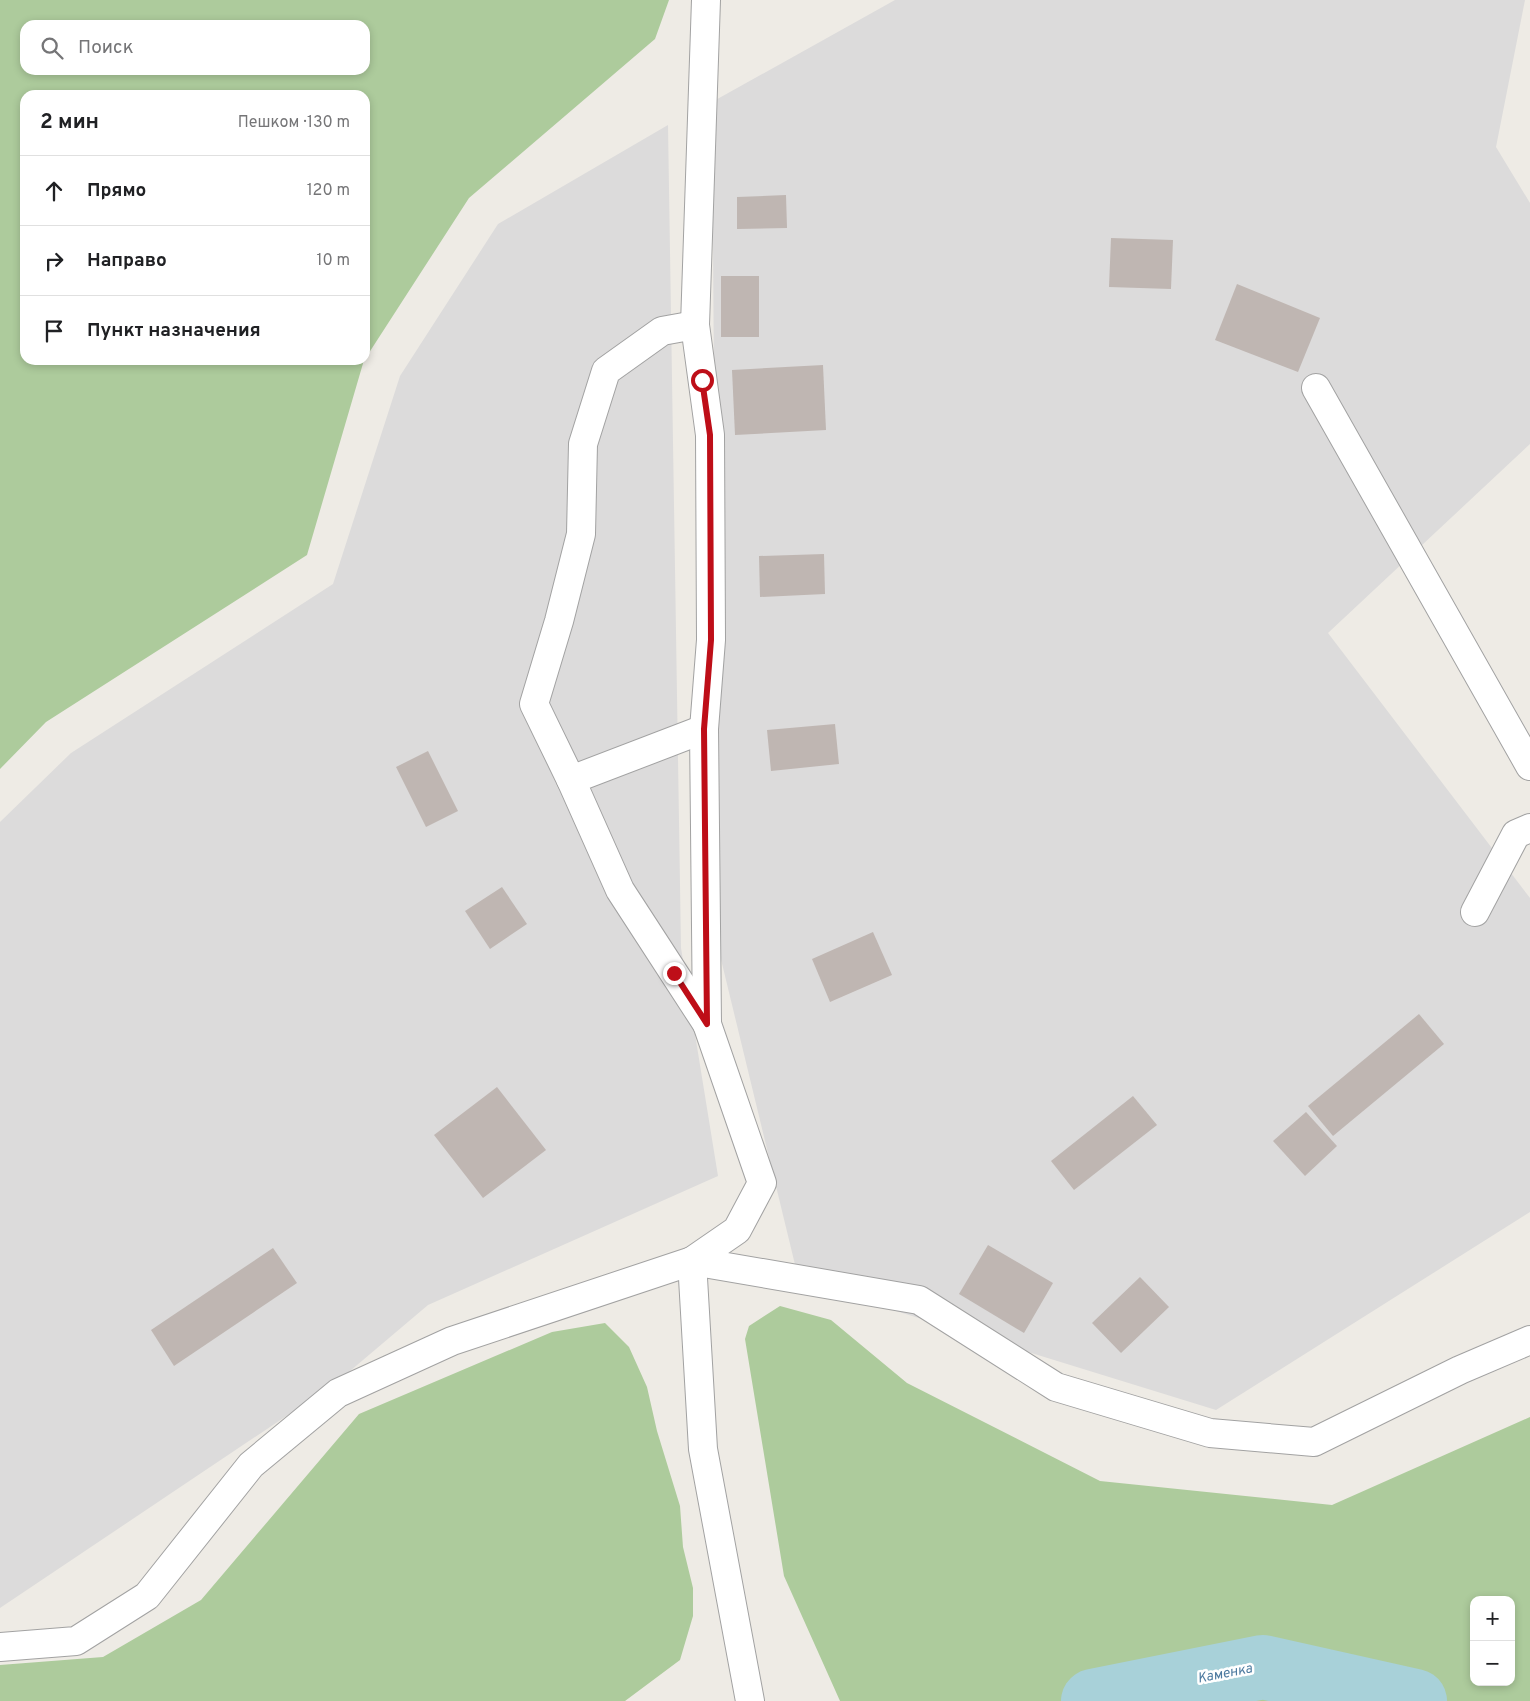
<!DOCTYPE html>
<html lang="ru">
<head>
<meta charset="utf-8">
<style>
  :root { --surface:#fff; --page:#f6f6f6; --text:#202124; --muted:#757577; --line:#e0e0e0 }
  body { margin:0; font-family:Overpass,sans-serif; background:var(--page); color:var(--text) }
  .controls { position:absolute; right:15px; bottom:15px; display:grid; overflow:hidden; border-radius:10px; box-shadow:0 2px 8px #0003 }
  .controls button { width:45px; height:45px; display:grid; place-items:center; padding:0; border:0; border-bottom:1px solid var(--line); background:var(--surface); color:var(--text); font:25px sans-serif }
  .stop { position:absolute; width:15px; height:15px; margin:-11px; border:4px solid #be0e18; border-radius:50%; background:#fff }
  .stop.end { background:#be0e18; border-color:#fff; box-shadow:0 1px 5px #0008 }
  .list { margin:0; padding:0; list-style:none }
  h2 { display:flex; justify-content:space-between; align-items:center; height:65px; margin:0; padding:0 20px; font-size:21px }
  h2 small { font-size:16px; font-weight:400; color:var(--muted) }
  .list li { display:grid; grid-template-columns:32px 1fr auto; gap:15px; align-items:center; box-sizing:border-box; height:70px; padding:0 20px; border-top:1px solid var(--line) }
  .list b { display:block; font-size:19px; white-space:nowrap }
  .list em { font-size:16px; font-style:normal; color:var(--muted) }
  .icon { flex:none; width:28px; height:28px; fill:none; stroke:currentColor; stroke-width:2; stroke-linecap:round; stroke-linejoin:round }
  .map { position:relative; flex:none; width:1530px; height:1701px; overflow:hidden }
  .search { position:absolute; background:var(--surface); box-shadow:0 2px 8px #0003; left:20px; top:20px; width:350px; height:55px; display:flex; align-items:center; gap:12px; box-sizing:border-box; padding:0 18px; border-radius:15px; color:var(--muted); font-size:19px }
  .panel { position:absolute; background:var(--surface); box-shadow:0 2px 8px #0003; left:20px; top:90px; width:350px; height:275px; border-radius:15px }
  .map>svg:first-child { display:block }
</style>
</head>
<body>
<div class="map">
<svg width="1530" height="1701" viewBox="0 0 1530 1701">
  <rect width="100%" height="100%" fill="#eeebe5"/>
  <!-- residential -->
  <g fill="#dcdbdb">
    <path d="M895,0H1525L1496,147L1530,203V444L1328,633L1530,898V1212L1216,1410L799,1281L718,947L712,102Z"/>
    <path d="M668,125L681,948L718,1176L428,1305L337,1382L0,1608V822L71,753L333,584L400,376L498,224Z"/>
  </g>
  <!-- forest -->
  <g fill="#adcb9c" fill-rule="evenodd">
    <path d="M0,0H669L655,39L469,198L365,359V95H25V360H364L307,555L46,722L0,769ZM25,25H365V70H25Z"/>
    <path d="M780,1306L831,1320L907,1383L1100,1481L1332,1505L1530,1417V1701H840L784,1576L745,1339L749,1326ZM1474,1600H1511V1682H1474Z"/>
    <path d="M605,1323L629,1347L647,1387L657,1431L680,1506L683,1547L693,1588V1616L680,1660L625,1701H0V1665L103,1657L201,1600L359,1414L552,1332Z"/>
  </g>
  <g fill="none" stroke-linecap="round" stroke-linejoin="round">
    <!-- river -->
    <path stroke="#a8d1d9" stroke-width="64" d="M1093,1701L1263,1667L1415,1701"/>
  </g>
  <!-- building -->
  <g fill="#bfb6b2">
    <path d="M786,195L787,228L737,229V197Z"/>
    <path d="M1111,238L1173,240L1171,289L1109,287Z"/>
    <rect x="721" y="276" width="38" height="61"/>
    <path d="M1237,284L1320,318L1298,372L1215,340Z"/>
    <path d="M823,365L826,430L735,435L732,370Z"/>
    <path d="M824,554L825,594L760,597L759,556Z"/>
    <path d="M835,724L839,764L771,771L767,730Z"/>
    <path d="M428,751L458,811L426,827L396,767Z"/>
    <path d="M502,887L527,924L490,949L465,911Z"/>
    <path d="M873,932L892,975L830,1002L812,959Z"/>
    <path d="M1419,1014L1444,1044L1333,1136L1308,1106Z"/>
    <path d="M497,1087L546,1150L483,1198L434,1135Z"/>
    <path d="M1133,1096L1157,1125L1074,1190L1051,1161Z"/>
    <path d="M1306,1112L1337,1146L1305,1176L1273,1141Z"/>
    <path d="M988,1245L1053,1283L1024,1333L959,1294Z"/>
    <path d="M273,1248L297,1283L174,1366L151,1330Z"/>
    <path d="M1140,1277L1169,1307L1121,1353L1092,1323Z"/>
  </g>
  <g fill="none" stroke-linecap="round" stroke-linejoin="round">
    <!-- minor casing -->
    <g stroke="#a2a2a2" stroke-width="30">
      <g id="minor">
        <path d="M706,0L695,325L710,435L711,640L704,729L707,1024"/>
        <path d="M1316,388L1530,766"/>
        <path d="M571,780L704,729"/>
        <path d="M1475,912L1516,834L1530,828"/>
        <path d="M692,1261L919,1300L1056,1387L1210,1433L1314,1442L1460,1370L1530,1340"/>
        <path d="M692,1261L703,1449L750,1701"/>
        <path d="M0,1647L76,1641L147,1596L251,1465L338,1393L452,1341L692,1261L737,1230L762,1183L707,1024L620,890L571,780L534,704L559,621L581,534L583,444L606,371L662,331L695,325"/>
      </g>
    </g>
    <!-- minor -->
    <use href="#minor" stroke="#fff" stroke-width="28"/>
  </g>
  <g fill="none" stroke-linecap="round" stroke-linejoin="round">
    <!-- route -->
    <path stroke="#be0e18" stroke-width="6" d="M674,973L707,1024L704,729L711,640L710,435L702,380"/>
  </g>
  <g text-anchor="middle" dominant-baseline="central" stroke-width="5" stroke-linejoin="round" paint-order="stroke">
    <!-- water labels -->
    <g font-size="14" font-style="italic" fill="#4e7ba0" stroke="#fff">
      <text transform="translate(1225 1674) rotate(-11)">Каменка</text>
    </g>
  </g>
</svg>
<div class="controls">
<button>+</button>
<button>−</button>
</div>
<div class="stop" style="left:702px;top:380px"></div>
<div class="stop end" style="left:674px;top:973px"></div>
<div class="search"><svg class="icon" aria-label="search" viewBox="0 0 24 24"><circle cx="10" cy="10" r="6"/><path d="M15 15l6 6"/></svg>Поиск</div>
<section class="panel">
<h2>2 мин<small>Пешком · 130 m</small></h2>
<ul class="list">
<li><svg class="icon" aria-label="ahead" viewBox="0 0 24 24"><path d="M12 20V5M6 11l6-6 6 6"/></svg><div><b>Прямо</b></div><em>120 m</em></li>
<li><svg class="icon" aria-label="right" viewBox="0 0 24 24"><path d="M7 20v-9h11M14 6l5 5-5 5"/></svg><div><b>Направо</b></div><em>10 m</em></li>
<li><svg class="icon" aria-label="arrive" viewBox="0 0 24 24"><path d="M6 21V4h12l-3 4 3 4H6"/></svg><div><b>Пункт назначения</b></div></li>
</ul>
</section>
</div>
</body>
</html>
